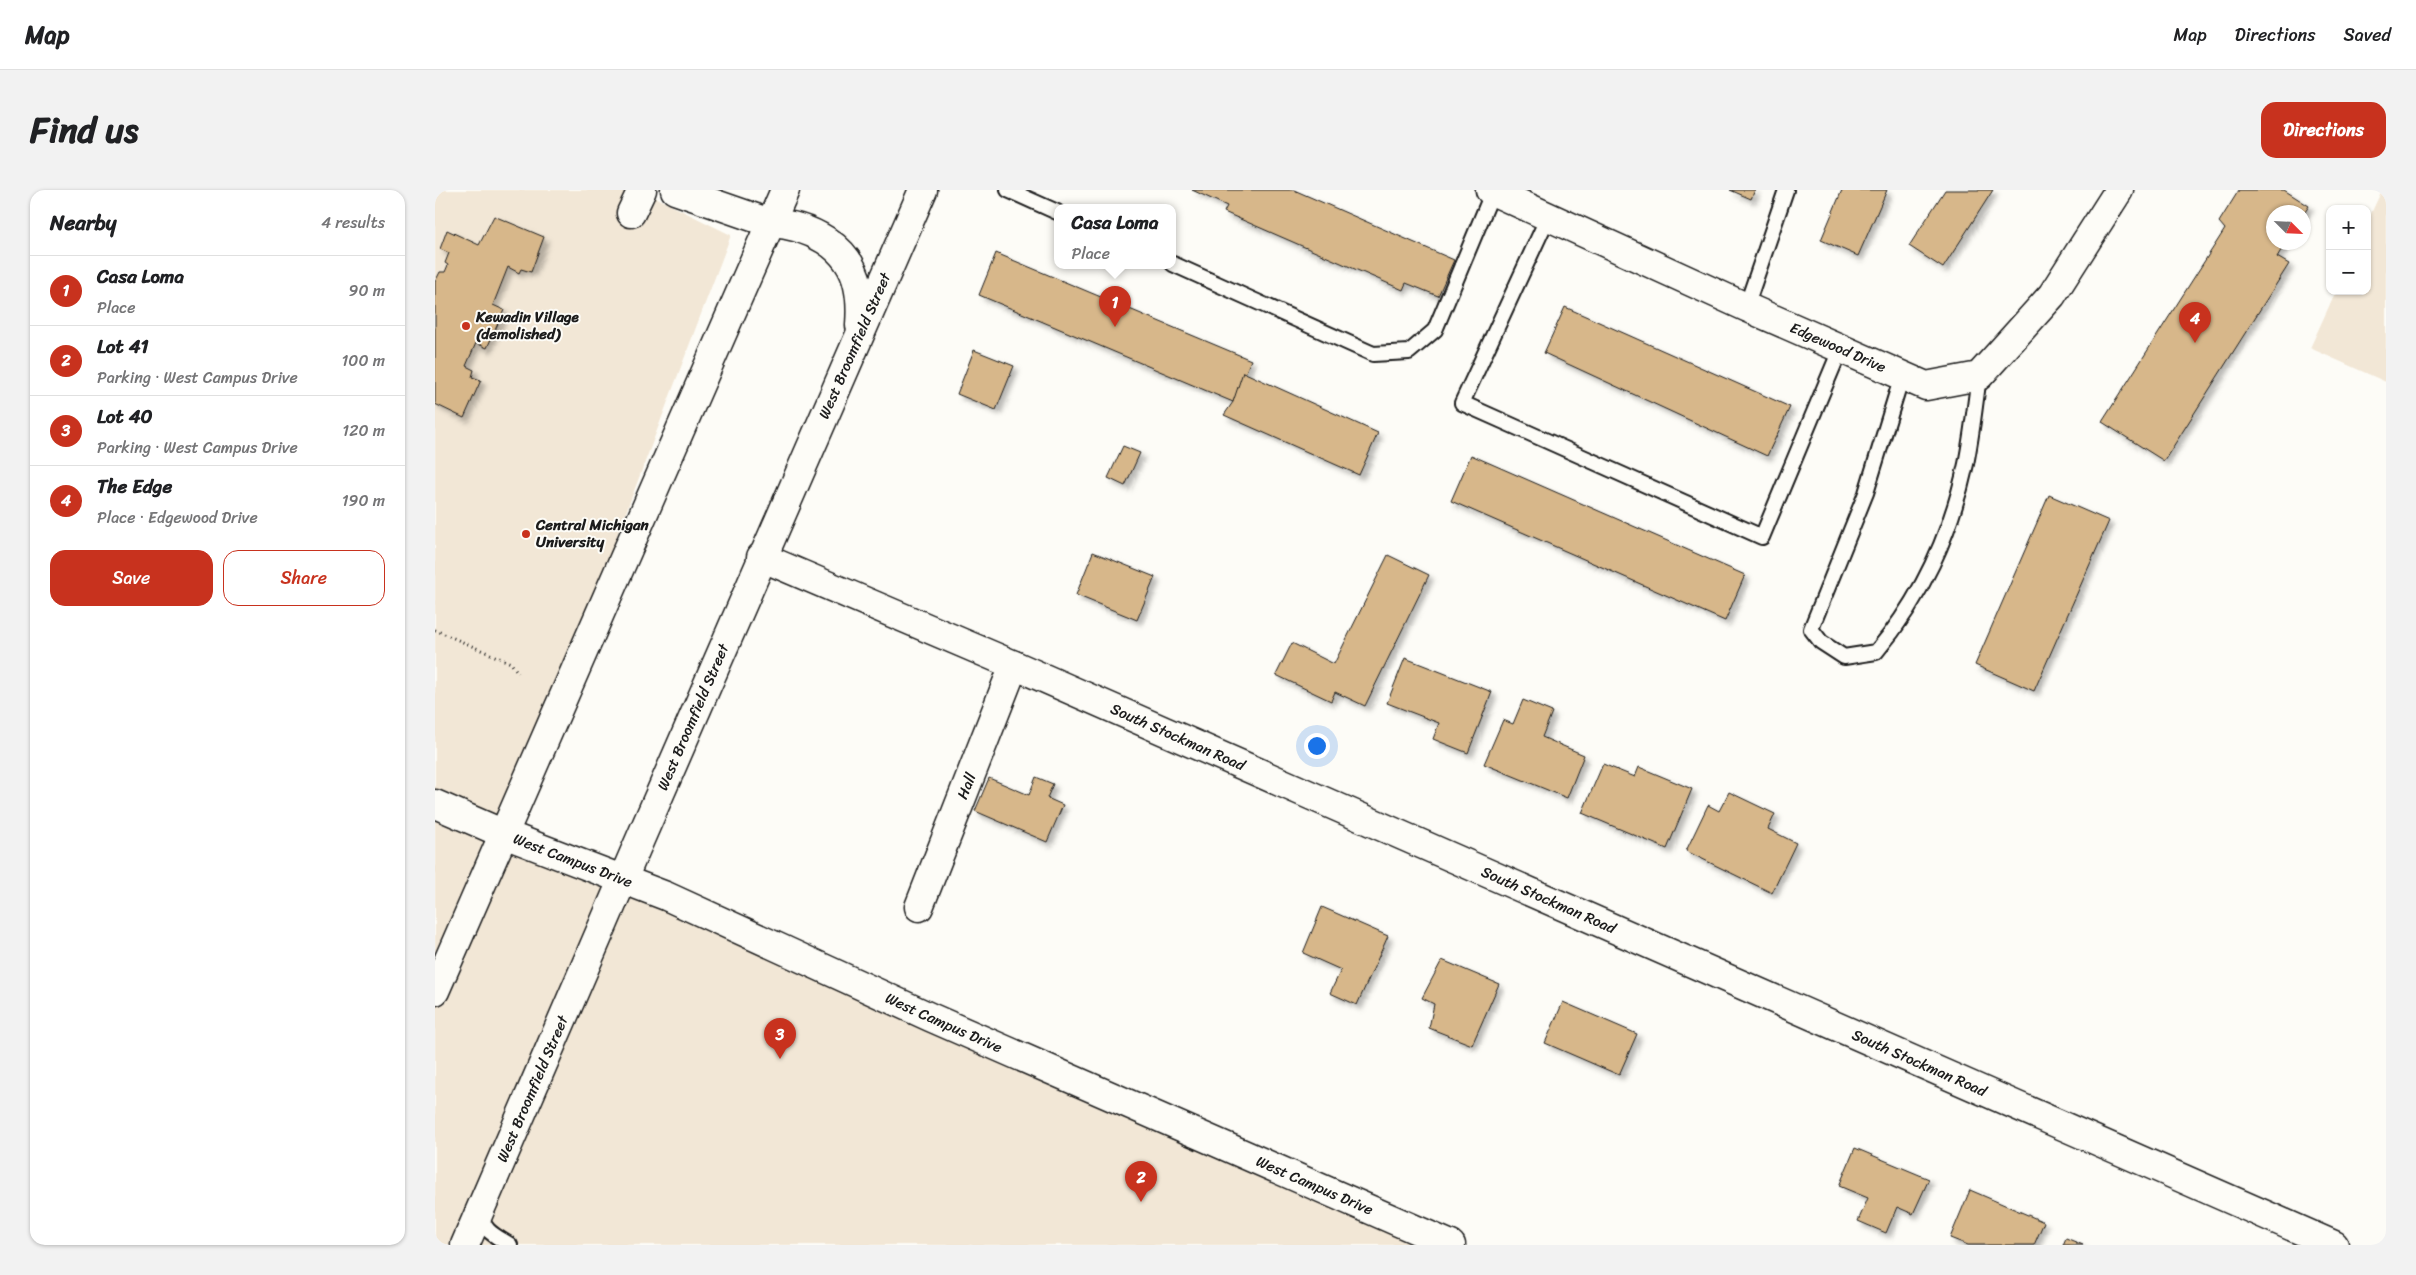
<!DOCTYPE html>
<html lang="en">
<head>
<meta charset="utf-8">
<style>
  :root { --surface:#fff; --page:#f2f2f2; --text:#202124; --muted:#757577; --line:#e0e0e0; --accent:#c8321e }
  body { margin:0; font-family:Sriracha,sans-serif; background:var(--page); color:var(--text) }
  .controls { position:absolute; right:15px; top:15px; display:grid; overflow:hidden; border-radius:10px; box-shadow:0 1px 4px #0004 }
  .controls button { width:45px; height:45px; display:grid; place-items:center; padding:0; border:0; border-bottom:1px solid var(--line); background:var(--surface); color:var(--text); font:25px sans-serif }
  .compass { position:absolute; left:1831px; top:15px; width:45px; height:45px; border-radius:50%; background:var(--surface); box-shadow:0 1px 4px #0004; rotate:114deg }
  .you { position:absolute; left:881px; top:555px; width:18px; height:18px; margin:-12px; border:4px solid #fff; border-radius:50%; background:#1a73e8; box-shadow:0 0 0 8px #1a73e833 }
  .badge { display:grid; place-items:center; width:32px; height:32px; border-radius:50%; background:var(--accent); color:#fff; font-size:16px; font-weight:700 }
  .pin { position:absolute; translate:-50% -41px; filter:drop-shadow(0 1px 2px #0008) }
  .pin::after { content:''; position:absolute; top:26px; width:18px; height:15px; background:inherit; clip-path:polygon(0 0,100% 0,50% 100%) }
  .popup { position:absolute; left:619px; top:14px; width:122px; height:65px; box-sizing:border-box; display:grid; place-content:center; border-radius:10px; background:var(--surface); filter:drop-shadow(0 1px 4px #0005); font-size:16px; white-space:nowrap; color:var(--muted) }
  .popup b { font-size:19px; color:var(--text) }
  .popup::after { content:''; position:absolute; left:50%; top:100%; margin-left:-10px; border:10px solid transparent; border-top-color:var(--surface) }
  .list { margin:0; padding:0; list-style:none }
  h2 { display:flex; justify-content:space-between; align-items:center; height:65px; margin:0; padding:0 20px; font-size:21px }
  h2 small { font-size:16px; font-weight:400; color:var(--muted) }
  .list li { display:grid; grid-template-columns:32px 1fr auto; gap:15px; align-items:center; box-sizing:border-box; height:70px; padding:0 20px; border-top:1px solid var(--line) }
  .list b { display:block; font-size:19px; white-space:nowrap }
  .list p { margin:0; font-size:16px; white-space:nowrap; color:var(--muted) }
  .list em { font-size:16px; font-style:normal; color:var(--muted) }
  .actions { display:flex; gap:10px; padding:15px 20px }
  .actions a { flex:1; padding:11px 0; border:1px solid var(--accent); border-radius:15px; text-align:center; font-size:18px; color:var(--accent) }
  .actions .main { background:var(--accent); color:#fff }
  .map { position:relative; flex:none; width:1951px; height:1055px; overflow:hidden; border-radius:15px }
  header { display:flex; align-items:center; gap:30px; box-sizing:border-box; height:70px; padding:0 25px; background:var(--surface); border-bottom:1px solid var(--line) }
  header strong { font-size:24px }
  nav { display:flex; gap:28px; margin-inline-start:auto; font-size:18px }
  .intro { display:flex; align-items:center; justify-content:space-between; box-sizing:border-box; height:120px; padding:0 30px }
  h1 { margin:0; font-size:35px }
  .button { padding:12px 22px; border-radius:15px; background:var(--accent); color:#fff; font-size:18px; font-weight:700 }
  main { display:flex; gap:30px; padding:0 30px }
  aside { flex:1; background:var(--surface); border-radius:15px; box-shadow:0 1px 4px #0004 }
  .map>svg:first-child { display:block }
</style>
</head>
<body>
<header>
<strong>Map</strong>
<nav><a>Map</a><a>Directions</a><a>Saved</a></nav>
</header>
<div class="intro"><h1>Find us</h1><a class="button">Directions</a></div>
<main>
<aside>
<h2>Nearby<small>4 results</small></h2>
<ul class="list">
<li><span class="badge">1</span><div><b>Casa Loma</b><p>Place</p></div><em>90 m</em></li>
<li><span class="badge">2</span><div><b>Lot 41</b><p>Parking · West Campus Drive</p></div><em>100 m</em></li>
<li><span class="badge">3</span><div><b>Lot 40</b><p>Parking · West Campus Drive</p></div><em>120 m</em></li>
<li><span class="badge">4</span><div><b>The Edge</b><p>Place · Edgewood Drive</p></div><em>190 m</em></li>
</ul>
<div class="actions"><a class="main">Save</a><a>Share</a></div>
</aside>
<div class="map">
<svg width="1951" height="1055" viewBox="0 0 1951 1055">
  <defs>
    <filter id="shadow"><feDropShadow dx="4.5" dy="4.5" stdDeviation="2.5" flood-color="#0004"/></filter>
  </defs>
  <rect width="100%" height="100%" fill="#fdfcf7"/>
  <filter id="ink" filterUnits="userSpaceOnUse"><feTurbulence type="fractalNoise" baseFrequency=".02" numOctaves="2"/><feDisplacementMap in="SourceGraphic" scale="10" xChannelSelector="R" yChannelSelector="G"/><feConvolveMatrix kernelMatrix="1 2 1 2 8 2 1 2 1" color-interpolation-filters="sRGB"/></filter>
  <g filter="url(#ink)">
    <!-- built -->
    <g fill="#f2e7d6">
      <path d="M0,0H205L296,45L69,644L1016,1055H0Z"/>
      <path d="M1947,0H1951V192L1875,158L1901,101H1932V32Z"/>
    </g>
    <!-- building -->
    <g fill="#d7b78a" stroke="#1c1c1c" filter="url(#shadow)">
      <path d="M757,0H859L1019,70L1003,106L971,93L968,100L789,22L792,16Z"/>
      <path d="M1295,0H1320L1316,9Z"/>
      <path d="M1407,0H1452L1423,66L1386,50Z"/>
      <path d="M1510,0H1558L1508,78L1474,56Z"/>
      <path d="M1804,0H1849L1874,16L1868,25V22H1838V52H1851L1842,67L1854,74L1729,271L1667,232L1790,39L1784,32Z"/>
      <path d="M59,26L109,47L96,82L86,79L84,83L73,77L58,115L69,120L52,158L41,153L31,176L39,180L37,187L46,190L29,228L0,214V92L5,82H10L13,75L10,73L14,63L5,59L12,40L44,55Z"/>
      <path d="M561,63L816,170L798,212L544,105Z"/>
      <path d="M1130,117L1355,217L1332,266L1109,163Z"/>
      <path d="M539,160L579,176L561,220L522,204Z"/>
      <path d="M808,182L943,243L924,285L789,225L798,212Z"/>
      <path d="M688,256L705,263L690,296L673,288Z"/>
      <path d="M1036,265L1310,385L1290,431L1016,311Z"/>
      <path d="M1614,305L1674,331L1599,501L1540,475Z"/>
      <path d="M658,362L720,387L702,430L641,405Z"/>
      <path d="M953,365L994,385L930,516L900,502L896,511L841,485L857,453L899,474Z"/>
      <path d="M970,468L1057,502L1033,563L998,549L1004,533L952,513Z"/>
      <path d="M1088,510L1117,522L1107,547L1149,565L1132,608L1049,574L1068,530L1078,534Z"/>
      <path d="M1168,574L1200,587L1204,577L1257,599L1232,659L1147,623Z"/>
      <path d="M601,587L618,594L612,608L628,615L612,652L540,621L554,588L594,605Z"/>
      <path d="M1294,602L1340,624L1333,639L1361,653L1337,703L1251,661L1273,615L1284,621Z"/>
      <path d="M887,717L953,746L922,815L895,803L906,780L868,763Z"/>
      <path d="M1007,770L1064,794L1037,855L994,838L999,814L987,808Z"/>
      <path d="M1128,812L1202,844L1184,885L1110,853Z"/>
      <path d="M1420,958L1494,989L1478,1024L1462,1017L1451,1043L1423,1031L1433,1008L1404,996Z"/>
      <path d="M1535,1000L1609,1032L1599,1055H1533L1515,1048Z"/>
      <path d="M1631,1048L1648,1055H1628Z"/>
    </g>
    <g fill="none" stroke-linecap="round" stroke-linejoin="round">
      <!-- lane casing -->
      <g stroke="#1c1c1c" stroke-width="18">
        <g id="lane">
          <path d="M573,0L622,22"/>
          <path d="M1113,27L1027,213L1327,347L1405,160"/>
          <path d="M738,74L938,164L974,162L1000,140L1058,1"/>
          <path d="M1311,117L1351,0"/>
          <path d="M1467,186L1431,303L1376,439L1386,452L1409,467L1441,462C1486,409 1516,343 1531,274C1537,245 1540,215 1544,186"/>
          <path d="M46,1023C47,1041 61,1046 75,1055"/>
        </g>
      </g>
      <!-- street casing -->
      <g stroke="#1c1c1c" stroke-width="31">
        <g id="street">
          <path d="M240,0L335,33"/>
          <path id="s1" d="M1055,0L1311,117L1491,196L1544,186L1617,105L1684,0"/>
          <path d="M196,23L207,0"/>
          <path id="s2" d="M326,367L579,475L1899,1055"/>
          <path id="s3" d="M484,717L579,475"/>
        </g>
      </g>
      <!-- secondary casing -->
      <g stroke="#1c1c1c" stroke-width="31">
        <g id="secondary">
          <path d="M335,33C374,35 415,56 423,96C426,109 426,122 425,135"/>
          <path id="s4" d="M0,614L69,644L231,706L495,827L1016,1055"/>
          <path d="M0,801L350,0"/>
          <path id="s5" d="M30,1055C182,703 333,351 488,0"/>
        </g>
      </g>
      <!-- path -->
      <path stroke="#1c1c1c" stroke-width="3" stroke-dasharray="1 4" stroke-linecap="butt" d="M0,440L76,473L83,483"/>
      <!-- lane -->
      <use href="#lane" stroke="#fdfcf7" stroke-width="14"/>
      <!-- street -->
      <use href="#street" stroke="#fdfcf7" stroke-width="28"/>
      <!-- secondary -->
      <use href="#secondary" stroke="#fdfcf7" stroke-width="28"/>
    </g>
  </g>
  <!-- markers -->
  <g fill="#c8321e" stroke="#fdfcf7" stroke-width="2">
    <circle cx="31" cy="136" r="5"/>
    <circle cx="91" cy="344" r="5"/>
  </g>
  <g text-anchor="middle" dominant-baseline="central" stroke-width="4" stroke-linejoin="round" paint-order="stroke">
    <!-- poi labels -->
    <g font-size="15" font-weight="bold" fill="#1c1c1c" stroke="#fdfcf7" text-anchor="start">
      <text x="41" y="127">Kewadin Village<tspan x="41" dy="17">(demolished)</tspan></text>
      <text x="101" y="335">Central Michigan<tspan x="101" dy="17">University</tspan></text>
    </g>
    <!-- street labels -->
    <g font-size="15" fill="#1c1c1c" stroke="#fdfcf7">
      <text stroke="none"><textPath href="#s5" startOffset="980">West Broomfield Street</textPath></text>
      <text stroke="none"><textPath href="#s1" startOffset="382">Edgewood Drive</textPath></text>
      <text stroke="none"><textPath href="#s5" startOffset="575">West Broomfield Street</textPath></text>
      <text stroke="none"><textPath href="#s2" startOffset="454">South Stockman Road</textPath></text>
      <text stroke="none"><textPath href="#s3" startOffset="130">Hall</textPath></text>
      <text stroke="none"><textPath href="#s4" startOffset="149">West Campus Drive</textPath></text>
      <text stroke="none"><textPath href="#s2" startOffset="859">South Stockman Road</textPath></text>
      <text stroke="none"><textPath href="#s4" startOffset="554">West Campus Drive</textPath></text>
      <text stroke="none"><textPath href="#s2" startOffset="1264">South Stockman Road</textPath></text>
      <text stroke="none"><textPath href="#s5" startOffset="170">West Broomfield Street</textPath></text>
      <text stroke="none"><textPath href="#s4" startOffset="959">West Campus Drive</textPath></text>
    </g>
  </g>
</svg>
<div class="controls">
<button>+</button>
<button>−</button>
</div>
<svg class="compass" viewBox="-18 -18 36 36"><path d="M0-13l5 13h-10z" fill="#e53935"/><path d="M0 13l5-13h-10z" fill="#757577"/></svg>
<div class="you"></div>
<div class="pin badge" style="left:680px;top:137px">1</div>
<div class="popup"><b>Casa Loma</b>Place</div>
<div class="pin badge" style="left:706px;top:1012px">2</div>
<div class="pin badge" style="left:345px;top:869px">3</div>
<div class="pin badge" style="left:1760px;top:153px">4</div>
</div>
</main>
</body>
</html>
